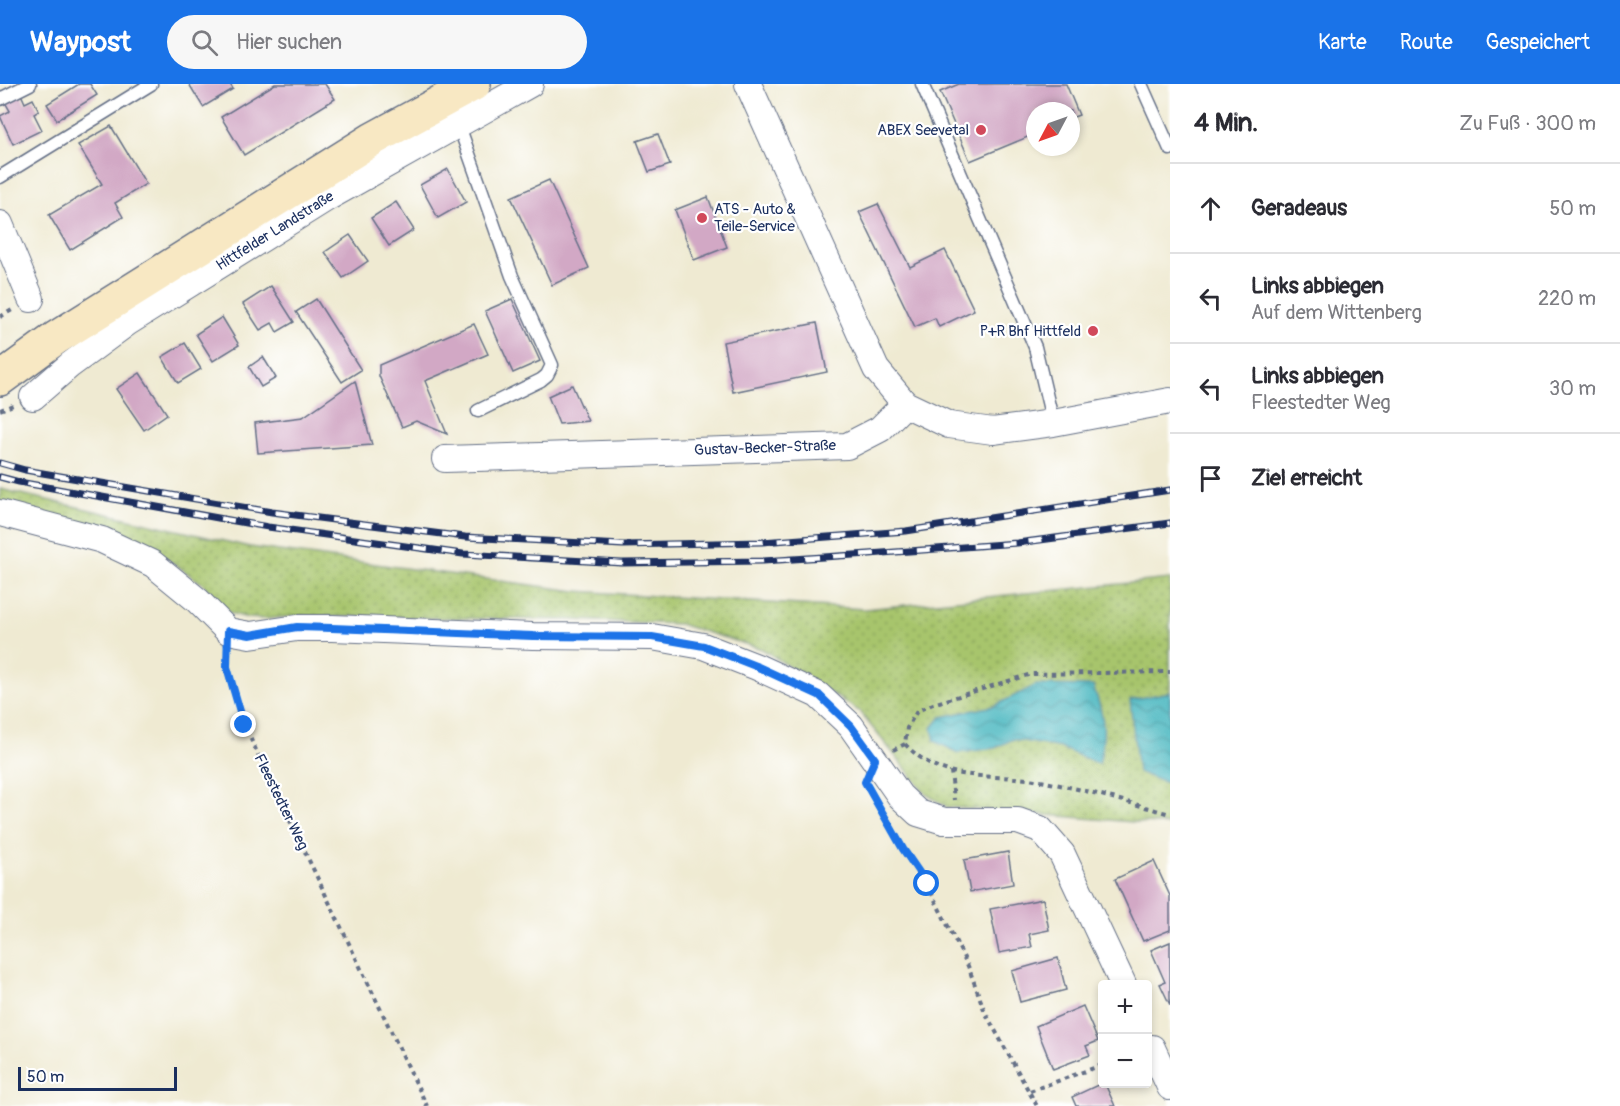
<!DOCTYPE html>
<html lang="de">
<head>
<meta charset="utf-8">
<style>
  :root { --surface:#fff; --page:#f7f7f7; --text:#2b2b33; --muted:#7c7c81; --line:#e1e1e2; --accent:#1a73e8 }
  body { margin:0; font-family:Pangolin,sans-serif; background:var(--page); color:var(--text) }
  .controls { position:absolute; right:18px; bottom:18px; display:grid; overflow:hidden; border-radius:6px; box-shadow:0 3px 9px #0003 }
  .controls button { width:54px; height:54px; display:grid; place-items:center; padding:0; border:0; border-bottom:2px solid var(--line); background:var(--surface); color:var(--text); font:30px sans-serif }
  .compass { position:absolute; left:1026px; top:18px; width:54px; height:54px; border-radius:50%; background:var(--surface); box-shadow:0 3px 9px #0003; rotate:229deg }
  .scale { position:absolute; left:18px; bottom:15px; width:159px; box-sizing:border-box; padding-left:6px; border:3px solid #1b2f5e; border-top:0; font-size:16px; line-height:21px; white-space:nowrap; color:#1b2f5e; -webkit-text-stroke:4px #fff; paint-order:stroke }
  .stop { position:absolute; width:18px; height:18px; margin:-14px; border:4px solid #1a73e8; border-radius:50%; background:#fff }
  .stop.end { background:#1a73e8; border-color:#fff; box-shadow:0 2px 6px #0008 }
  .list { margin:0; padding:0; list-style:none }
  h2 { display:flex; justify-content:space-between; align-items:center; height:78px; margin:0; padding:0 24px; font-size:26px }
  h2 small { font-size:20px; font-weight:400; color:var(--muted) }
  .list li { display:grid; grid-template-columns:39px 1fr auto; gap:18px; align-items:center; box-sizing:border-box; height:90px; padding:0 24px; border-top:2px solid var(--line) }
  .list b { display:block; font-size:22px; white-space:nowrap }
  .list p { margin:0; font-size:20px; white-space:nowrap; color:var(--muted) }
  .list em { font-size:20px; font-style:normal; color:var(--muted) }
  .icon { flex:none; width:33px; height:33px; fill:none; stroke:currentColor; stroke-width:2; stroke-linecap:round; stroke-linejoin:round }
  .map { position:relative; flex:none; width:1170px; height:1022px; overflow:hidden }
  header { display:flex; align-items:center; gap:36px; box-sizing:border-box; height:84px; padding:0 30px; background:var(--accent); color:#fff }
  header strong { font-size:28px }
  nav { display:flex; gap:33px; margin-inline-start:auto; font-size:21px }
  .search { width:420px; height:54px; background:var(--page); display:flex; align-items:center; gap:15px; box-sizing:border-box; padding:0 21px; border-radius:33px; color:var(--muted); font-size:22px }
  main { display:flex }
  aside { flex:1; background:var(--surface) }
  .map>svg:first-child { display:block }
</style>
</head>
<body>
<header>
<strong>Waypost</strong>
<div class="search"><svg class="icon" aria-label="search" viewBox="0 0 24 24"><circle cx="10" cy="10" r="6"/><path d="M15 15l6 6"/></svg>Hier suchen</div>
<nav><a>Karte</a><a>Route</a><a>Gespeichert</a></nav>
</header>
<main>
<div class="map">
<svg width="1170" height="1022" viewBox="0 0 1170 1022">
  <defs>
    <pattern id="grass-dots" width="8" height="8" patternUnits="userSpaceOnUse" patternTransform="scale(1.5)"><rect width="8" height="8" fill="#a7c56c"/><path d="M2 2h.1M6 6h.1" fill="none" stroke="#87a05c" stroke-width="1.8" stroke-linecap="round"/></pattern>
    <pattern id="water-waves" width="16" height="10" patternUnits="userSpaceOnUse" patternTransform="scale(1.5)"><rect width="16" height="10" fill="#48b7c0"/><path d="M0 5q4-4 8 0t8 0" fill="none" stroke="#3b959f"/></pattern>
  </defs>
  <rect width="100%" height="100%" fill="#fff"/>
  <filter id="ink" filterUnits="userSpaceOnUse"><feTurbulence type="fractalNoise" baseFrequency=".0167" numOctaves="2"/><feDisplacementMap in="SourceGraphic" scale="12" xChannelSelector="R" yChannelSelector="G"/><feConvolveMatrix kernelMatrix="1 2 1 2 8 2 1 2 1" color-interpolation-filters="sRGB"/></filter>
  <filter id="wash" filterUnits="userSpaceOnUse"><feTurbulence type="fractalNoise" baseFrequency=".008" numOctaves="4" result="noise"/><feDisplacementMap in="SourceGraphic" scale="24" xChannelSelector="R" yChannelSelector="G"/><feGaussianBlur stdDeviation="1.35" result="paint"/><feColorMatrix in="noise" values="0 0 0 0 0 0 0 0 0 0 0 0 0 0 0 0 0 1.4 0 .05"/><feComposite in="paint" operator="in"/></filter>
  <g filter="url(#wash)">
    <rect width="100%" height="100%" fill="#efead2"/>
    <!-- grass -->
    <path fill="url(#grass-dots)" stroke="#617a65" stroke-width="1.5" d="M0,405L250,463L576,507L865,525L1170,495V741L947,723L926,710L859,627L762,565L679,540L574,536L294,532L266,535L248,534L230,529L203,500L157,468L92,446L0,422Z"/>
    <!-- water -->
    <g fill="url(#water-waves)" stroke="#32738f" stroke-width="1.5">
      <path d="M1036,601L1093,602C1105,633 1106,648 1099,680L1061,664L1013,655L995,664L958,669L935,657L932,644L941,633L994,622Z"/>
      <path d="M1170,608V698H1163L1138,688L1130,616Z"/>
    </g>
    <g id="blocks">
      <!-- building -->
      <g fill="#d2a8c5">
        <path d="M79,0H90L97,11L57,36L47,20Z"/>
        <path d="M189,0H230L233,5L203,23Z"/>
        <path d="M275,0H325L335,15L244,71L221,33Z"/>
        <path d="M959,0H1066L1079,31L1071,34V27H1035V50L970,77L940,8Z"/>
        <path d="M21,10L25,19L33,15L39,27L34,30L42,46L13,60L0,32L10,27L5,18Z"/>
        <path d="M111,42L146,100L115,119L123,133L70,166L49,131L102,100L78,61Z"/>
        <path d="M658,50L670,81L649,88L637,57Z"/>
        <path d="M448,85L466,118L438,134L420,101Z"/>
        <path d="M549,96L589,184L552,201L511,113Z"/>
        <path d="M708,113L727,163L694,176L675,126Z"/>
        <path d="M396,118L414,146L389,162L371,134Z"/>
        <path d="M878,120L910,183L945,166L974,226L939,243L935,234L915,243L859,128Z"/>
        <path d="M350,151L368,177L343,194L325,168Z"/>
        <path d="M271,202L294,238L277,248L272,239L260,246L243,220Z"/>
        <path d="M316,215L361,286L342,298L296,228Z"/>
        <path d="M512,215L540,277L513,289L485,227Z"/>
        <path d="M222,233L239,261L213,277L196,250Z"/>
        <path d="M817,239L827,288L733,308L723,258Z"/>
        <path d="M474,240L488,270L425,297L447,350L416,337L402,343L379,292V281Z"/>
        <path d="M185,259L201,285L178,299L162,273Z"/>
        <path d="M263,273L276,294L261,303L249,283Z"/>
        <path d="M140,289L167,330L144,346L116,305Z"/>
        <path d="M355,297L372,361L258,369L255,339L303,333Z"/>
        <path d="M572,301L588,337L559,340L548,312Z"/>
        <path d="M1008,768L1013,800L970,808L964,776Z"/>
        <path d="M1154,777L1170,812V846L1143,857L1115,795Z"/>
        <path d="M1043,815L1049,846L1029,850L1032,863L999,869L990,825Z"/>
        <path d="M1170,858V921L1160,900L1165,898L1151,866Z"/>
        <path d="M1058,874L1066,906L1020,918L1012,887Z"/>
        <path d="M1083,922L1098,957L1086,962L1090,971L1053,985L1036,942Z"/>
        <path d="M1102,999L1105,1000L1115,1022H1076L1072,1013Z"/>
      </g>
    </g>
  </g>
  <g filter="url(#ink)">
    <use href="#blocks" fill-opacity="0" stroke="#657087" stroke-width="1.5"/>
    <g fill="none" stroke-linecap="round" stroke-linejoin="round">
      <!-- service casing -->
      <g stroke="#657087" stroke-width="15">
        <g id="service">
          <path d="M922,0L1035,263L1053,339"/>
          <path d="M1141,0L1170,65"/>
          <path d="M0,15L30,0"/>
          <path d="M458,39L512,192L552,281L547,291L541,296L478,327"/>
          <path d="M0,93L151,0"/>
        </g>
      </g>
      <!-- minor casing -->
      <g stroke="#657087" stroke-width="28">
        <g id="minor">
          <path d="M748,0L876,285L905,320L949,341L993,347L1053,339L1170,317"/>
          <path d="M0,140L31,215"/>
          <path d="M33,313L70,281L127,239L327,114L530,0"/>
          <path d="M445,375L847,362L880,345L905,320"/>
          <path d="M0,429L102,456L153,480L197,516L228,547L250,551L297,544H332L533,552L652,553L703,562L757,583L818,611L851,642L900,712L918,729L944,737H1018L1040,745L1062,770L1123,900"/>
          <path d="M1152,964L1170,1003"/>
        </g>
      </g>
      <!-- secondary casing -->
      <g stroke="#657087" stroke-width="36">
        <path id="secondary" d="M0,295L56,254L373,55L474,0"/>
      </g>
      <!-- path -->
      <g stroke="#657087" stroke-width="4" stroke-dasharray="4.5 4.5" stroke-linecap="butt">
        <path d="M0,233L12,226"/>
        <path d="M0,326L13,321"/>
        <path d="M228,568L227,583L244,641L427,1022"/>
        <path d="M905,660C944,702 991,688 1040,697C1083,705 1127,718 1170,730"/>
        <path d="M893,666L905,660L907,644L917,627L933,620L1031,590L1170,588"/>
        <path d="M951,687L954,716"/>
        <path d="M884,731L903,765L927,800L968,882L985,928L1037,1022"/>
        <path d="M1030,1007L1102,981"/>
      </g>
      <!-- service -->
      <use href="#service" stroke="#fff" stroke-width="12"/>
      <!-- minor -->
      <use href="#minor" stroke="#fff" stroke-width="26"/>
      <!-- secondary -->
      <use href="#secondary" stroke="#f8e8c3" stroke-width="33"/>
      <!-- rail casing -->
      <g stroke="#1b2f5e" stroke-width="7">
        <g id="rail">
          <path d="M0,379L25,386L272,428L465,453L623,461L762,458L906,447L1170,406"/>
          <path d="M0,393L19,398L268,443L463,470L622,479L763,477L869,470L1017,459L1170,439"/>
        </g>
      </g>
      <!-- rail -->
      <use href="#rail" stroke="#fff" stroke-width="4.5" stroke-dasharray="14" stroke-linecap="butt"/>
    </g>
  </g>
  <g fill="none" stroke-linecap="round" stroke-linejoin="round" filter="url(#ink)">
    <!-- route -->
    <path stroke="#1a73e8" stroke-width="8" d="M244,641L227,583L228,547L250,551L297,543L332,544L533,552L652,553L704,562L758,583L819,611L851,642L875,675L865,698L903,765L927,800"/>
  </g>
  <!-- markers -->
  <g fill="#d1495b" stroke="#fff" stroke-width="2">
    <circle cx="981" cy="46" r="6"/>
    <circle cx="702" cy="134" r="6"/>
    <circle cx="1093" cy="247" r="6"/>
  </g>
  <g text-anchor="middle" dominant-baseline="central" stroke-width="4.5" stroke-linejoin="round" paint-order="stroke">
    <!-- poi labels -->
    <g font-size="15" fill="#1b2f5e" stroke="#fff" text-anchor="end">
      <text x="969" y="46">ABEX Seevetal</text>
      <text x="714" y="125" text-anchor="start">ATS - Auto &amp;<tspan x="714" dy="17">Teile-Service</tspan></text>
      <text x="1081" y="247">P+R Bhf Hittfeld</text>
    </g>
    <!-- street labels -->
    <g font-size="15" fill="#1b2f5e" stroke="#fff">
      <text transform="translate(275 147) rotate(-32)">Hittfelder Landstraße</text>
      <text transform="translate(765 364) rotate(-2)">Gustav-Becker-Straße</text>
      <text transform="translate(281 718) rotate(64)">Fleestedter Weg</text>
    </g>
  </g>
</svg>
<div class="controls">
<button>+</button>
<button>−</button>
</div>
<svg class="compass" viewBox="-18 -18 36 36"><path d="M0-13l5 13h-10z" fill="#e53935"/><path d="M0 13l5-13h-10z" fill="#7c7c81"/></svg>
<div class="scale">50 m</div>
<div class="stop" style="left:927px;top:800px"></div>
<div class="stop end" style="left:244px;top:641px"></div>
</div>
<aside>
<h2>4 Min.<small>Zu Fuß · 300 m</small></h2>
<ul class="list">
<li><svg class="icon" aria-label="ahead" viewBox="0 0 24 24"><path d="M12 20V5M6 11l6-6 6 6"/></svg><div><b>Geradeaus</b></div><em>50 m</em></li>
<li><svg class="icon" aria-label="left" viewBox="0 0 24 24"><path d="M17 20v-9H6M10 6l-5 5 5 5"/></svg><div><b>Links abbiegen</b><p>Auf dem Wittenberg</p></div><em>220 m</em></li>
<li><svg class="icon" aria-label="left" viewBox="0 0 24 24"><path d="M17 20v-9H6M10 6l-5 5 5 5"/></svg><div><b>Links abbiegen</b><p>Fleestedter Weg</p></div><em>30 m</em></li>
<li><svg class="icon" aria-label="arrive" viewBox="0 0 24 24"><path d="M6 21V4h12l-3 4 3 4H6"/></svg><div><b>Ziel erreicht</b></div></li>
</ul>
</aside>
</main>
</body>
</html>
